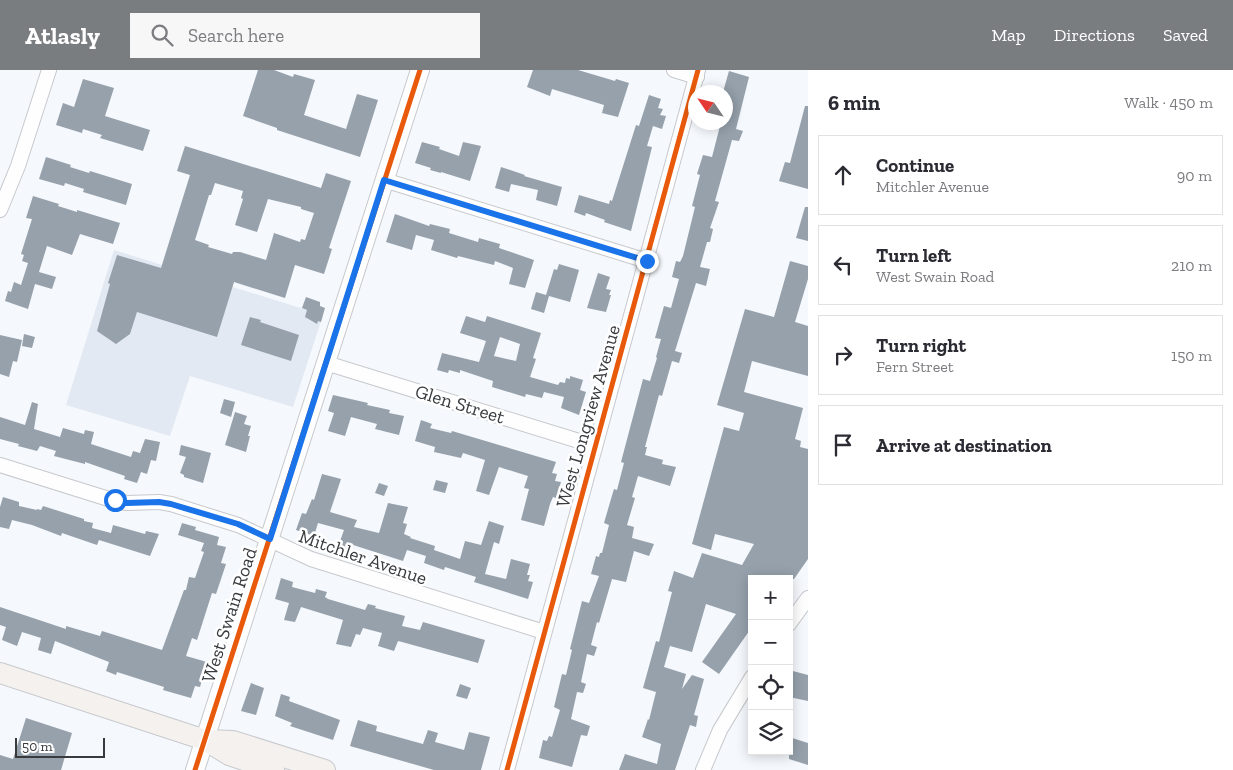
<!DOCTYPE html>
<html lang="en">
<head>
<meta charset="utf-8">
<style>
  :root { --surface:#fff; --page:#f7f7f7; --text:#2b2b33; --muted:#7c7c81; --line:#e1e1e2; --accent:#7a7d80 }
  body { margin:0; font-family:"Zilla Slab",serif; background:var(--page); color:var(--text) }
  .controls { position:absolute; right:15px; bottom:15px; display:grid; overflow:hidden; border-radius:0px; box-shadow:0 2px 12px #0003 }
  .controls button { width:45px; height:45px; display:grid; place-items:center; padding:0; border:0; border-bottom:1px solid var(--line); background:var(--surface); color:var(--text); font:25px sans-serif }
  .compass { position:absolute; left:688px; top:15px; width:45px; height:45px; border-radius:50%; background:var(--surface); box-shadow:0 2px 12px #0003; rotate:305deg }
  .scale { position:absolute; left:15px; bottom:12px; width:90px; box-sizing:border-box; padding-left:5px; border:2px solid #383b3e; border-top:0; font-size:14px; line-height:18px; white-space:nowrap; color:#383b3e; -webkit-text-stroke:4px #fff; paint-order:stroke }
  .stop { position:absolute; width:15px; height:15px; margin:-11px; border:4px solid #1a73e8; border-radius:50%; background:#fff }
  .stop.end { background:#1a73e8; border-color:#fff; box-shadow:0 1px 5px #0008 }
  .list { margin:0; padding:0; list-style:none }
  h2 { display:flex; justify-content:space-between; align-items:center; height:65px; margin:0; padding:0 20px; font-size:21px }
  h2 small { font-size:16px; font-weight:400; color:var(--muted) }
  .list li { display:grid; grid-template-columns:32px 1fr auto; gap:15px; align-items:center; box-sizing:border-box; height:80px; margin:0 10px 10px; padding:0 10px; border:1px solid var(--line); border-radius:0px }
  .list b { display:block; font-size:19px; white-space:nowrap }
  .list p { margin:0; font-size:16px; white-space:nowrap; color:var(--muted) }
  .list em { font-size:16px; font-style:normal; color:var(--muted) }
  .icon { flex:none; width:28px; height:28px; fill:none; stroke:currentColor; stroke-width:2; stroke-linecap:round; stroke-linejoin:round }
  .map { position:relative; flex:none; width:808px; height:700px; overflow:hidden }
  header { display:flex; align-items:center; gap:30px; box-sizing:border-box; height:70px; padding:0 25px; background:var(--accent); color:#fff }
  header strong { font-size:24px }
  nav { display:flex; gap:28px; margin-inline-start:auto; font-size:18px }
  .search { width:350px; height:45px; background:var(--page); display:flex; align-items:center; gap:12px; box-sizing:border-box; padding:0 18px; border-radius:0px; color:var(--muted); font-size:19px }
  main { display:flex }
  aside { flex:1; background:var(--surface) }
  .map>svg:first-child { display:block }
</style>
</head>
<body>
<header>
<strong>Atlasly</strong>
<div class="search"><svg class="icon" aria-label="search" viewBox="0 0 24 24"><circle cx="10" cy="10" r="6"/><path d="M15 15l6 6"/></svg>Search here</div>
<nav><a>Map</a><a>Directions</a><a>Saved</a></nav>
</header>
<main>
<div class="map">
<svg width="808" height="700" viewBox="0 0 808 700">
  <rect width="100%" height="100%" fill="#f5f8fc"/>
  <!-- built -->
  <path fill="#e2e9f2" d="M114,180L323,245L293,337L190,306L170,366L66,335Z"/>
  <!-- building -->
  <g fill="#96a1ac" fill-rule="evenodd">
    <path d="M258,0H274L293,7L294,4L315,10L304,45L346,59L357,24L378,30L360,87L277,60V58L243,46Z"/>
    <path d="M533,0H578L615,11L616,9L629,13L618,47L602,43L604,35L552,19L550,26L527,17Z"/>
    <path d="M729,1L749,7L736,59L743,61L739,71L732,70L715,131L719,132L710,158L713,159L710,172H707L700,197L710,199L706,216L696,213L675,281L682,283L679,293L672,291L662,326L659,325L645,377H647L645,385L663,390L662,394L676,397L670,416L638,406L632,427L635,428L627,455L634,457L632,468L654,474L649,486L634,481L626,512L612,509L599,553L597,552L591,575L597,577L594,586L587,584L581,612L586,614L583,623L577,622L571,649L590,656L587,666L581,665L572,697L539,688L543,670L547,671L549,666L552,667L560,640L554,637L562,604L566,605L572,580L570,579L582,531L589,533L599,506L591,504L596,486L599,487L600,483H602L609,455L604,453L611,429L614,419L617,420L624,393L621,392L643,309L650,311L657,288L656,287L661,269L655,268L664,236L671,238L679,209L672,207L676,191L680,192L683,186L695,137L692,136L700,105L697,104L703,85L712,87L721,52H726V22H723Z"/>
    <path d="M83,9L114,18L105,46L150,60L143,81L100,68L102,65L83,59L82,63L56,55L63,33L74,37Z"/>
    <path d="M649,25L661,29L658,38L663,39L660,45L666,46L662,59L653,56L647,76L652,77L631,161L604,152L605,150L586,143L585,146L574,142L579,125L609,134L610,130L612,131L636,55L639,56Z"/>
    <path d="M805,36H808V119L779,111L785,92L790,93Z"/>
    <path d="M422,72L440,77L439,79L459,86L463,72L481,76L470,111L441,102V103L430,100L431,98L415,93Z"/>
    <path d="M185,76L321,118L326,103L351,111L329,178L332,179L324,204L295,195L285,228L234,212L217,267L137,242L130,264L116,274L97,261L110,214L108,213L117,185L161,198L190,105L177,101ZM215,113L243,121L241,128L243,129L235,155L257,162L268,129L301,137V139L314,143L305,170L301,169L300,172L274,163L266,190L240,182H233L232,184L208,177L209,175L195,170L209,125H211Z"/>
    <path d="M46,87L71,95L70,97L89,103L90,101L132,114L126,135L83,122L84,119L65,113L64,116L39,109Z"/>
    <path d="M501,97L525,105L524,106L562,117L557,136L536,130L538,120L511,114L509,122L495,118Z"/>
    <path d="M33,126L59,134L58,136L77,142V140L120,153L113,174L80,164L72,185L47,176L39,202L56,207L52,219L35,214L28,239L5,231L8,221L11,222L14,212L21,215L28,193L22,191L24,185L21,184L32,149L26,148Z"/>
    <path d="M805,137H808V171L796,168Z"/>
    <path d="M395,144L429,156L430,154L450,159L449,163L478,172L479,168L500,174L499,178L534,190L525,218L509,214L513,198L495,191L494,195L458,186L457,188L431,180L434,170L416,165L412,180L386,172Z"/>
    <path d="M790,191L808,196V209L795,252L808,256V306L752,291L744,322L803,338L795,369L801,371L800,377L808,379V489L794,509H752V557L719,604L702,592L736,544L706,534L692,582L670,576L664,597L686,604L682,619L692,605L704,609L694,645L698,646L696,657L690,655L675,700H619L625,684L657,694L661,674L642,667L648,649L649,650L656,622L643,618L656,571L659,572L672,522L668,521L674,501L693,508L702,483L742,495L754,474L715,464L711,480L692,474L724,357L739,361L744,343L717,335L745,239L774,247Z"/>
    <path d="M559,194L579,200L570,232L549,226L544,243L531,239L536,222L546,225L554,199L557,200Z"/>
    <path d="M598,203L610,207L606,219L611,220L609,225H611L606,242L587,238Z"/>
    <path d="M306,227L320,232V236L325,238L321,252L318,251L317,254L305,247L307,240L302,238Z"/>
    <path d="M466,246L485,252L487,246L541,263L533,288L536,289L530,307L558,315L560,312L565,313L566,308L570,309V306L583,310L580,320L586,322L579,345L561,338L564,327L544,322L542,328L526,324L525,327L492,317L493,311L460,300V303L449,300L448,303L437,300L442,283L479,292L486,271L460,263ZM500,267L520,274L516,291L494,286Z"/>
    <path d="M250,247L261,250L260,252L299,265L291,291L241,275Z"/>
    <path d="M24,264L35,267L32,278L22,276Z"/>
    <path d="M0,265L22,270L17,292L13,291L9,307L0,304Z"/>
    <path d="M333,325L368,333L367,335L390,340L389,343L404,346L399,365L375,359L377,354L351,347L345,366L328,361L334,343L328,341Z"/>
    <path d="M224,329L235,332L231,347L220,343Z"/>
    <path d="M32,332L38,334L34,359L60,367L63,358L84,364L85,360L94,362L91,374L131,387L133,381L140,383L145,369L160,372L156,391L151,390L147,404L141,402L137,413L124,409L125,406L85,392V394L54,386L56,381L40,376L37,381L18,376L19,374L0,369V347L25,355Z"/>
    <path d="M235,342L247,346L244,354L251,356L248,366H250L246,382L225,375Z"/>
    <path d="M421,350L432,354L430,358L451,363L452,361L556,392L552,403L557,404L555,411L561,412L556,428L553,427L550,434L544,456L521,450L529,419L524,418L528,406L499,397L489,425L476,421L485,390L463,383L461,388L434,382L435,377L415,371Z"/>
    <path d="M181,375L211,383L203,413L184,407V405L180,403L186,387L179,385Z"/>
    <path d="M322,404L341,409L330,442L357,450L354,457L379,463L388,433L408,437L403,453L407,454L404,464L411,467L410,468L435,476L434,480L460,489L465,471L481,475L489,451L504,456L499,474L494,472L485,504L506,509L511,489L530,494L527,505H530L528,511L533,512L528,529L474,512L476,507L445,497L444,500L424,493L426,486L407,480L403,491L347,473L344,480L338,477L344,460L318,453L314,466L296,460L302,443L306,444L312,429L314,430Z"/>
    <path d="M436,410L448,413L445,423L433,420Z"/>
    <path d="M379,413L388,416L384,426L375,423Z"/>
    <path d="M3,427L19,432V436L37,440V439L41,440L43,436L84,449V451L93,453L92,458L111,463L113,455L145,464L146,461L159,464L150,486L99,470L97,475L62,463L61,466L32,455L12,450L9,459L0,457V437Z"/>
    <path d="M182,453L196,457L195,460L219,467L217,475L226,477L221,493L226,494L216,524L212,523L197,570L192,568L186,586L207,592L200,617L195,616L191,628L163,620L164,617L117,602L116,605L106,601L109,592L55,571L51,584L38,580L41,568L22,562L17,576L2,570L6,557L0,555V537L66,559V556L100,566L102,561L162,580L184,520H186L189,507L195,508L204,482L201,481L204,473L178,465Z"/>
    <path d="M281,508L293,512L292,517L315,523L316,519L327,522L325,527L328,529L365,540L368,534L376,536L375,538L405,546L402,556L420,560L423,552L485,570L478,593L402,572L398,571L394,581L378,576L382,563L363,558L360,565L356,564L351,577L336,574L343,550L301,537L295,552L284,550L289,533L275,529Z"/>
    <path d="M789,600L808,605V631L789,627Z"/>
    <path d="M251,613L264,618L256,645L241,641Z"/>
    <path d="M460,614L471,618L467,629L456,626Z"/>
    <path d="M281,624L290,627L289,631L340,650L333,670L290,656L292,653L275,646Z"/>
    <path d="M26,648L72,663L61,700H0V685L13,689Z"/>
    <path d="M358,650L377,656L376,661L423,674L428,660L438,663L435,672L464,680L469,662L490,667L481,700H434L350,676Z"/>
    <path d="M789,667L808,673V695L789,689Z"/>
  </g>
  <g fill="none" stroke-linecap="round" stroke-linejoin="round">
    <!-- minor casing -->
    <g stroke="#c7c9cd" stroke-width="16">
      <g id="minor">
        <path d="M674,0L697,7"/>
        <path d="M384,110L647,191"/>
        <path d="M0,140L18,96L49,0"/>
        <path d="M326,293L595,376"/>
        <path d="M0,395L115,431L127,433L159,432L171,434L238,455L311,489L544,562"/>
        <path d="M789,554L808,528"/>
        <path d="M507,700L698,0"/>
        <path d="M703,700L720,660L752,607"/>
      </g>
    </g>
    <!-- tertiary casing -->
    <g stroke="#c7c9cd" stroke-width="20">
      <path id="tertiary" d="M195,700L420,0"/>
    </g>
    <!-- secondary casing -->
    <g stroke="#c7c9cd" stroke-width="22">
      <g id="secondary">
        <path d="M0,603L205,670L229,685L274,700"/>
        <path d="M205,670L233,671L325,700"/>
      </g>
    </g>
    <!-- minor -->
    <use href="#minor" stroke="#fefeff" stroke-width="14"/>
    <!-- tertiary -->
    <use href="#tertiary" stroke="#fefeff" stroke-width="18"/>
    <!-- secondary -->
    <use href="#secondary" stroke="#f4f1ef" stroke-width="20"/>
    <!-- cycleway casing -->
    <g stroke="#fff" stroke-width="8">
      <g id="cycleway">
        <path d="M195,700L420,0"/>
        <path d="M507,700L698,0"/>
      </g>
    </g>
    <!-- cycleway -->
    <use href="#cycleway" stroke="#e8590c" stroke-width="5"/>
  </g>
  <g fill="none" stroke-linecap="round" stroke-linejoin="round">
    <!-- route -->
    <path stroke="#1a73e8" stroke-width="6" d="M115,430L127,433L159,432L171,434L238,454L270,469L384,110L647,191"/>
  </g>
  <g text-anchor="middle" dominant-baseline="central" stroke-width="5" stroke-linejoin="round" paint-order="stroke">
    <!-- street labels -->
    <g font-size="19" fill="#383b3e" stroke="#fff">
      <text transform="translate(460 334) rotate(17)">Glen Street</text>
      <text transform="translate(588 346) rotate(-74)">West Longview Avenue</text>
      <text transform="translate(363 487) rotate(19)">Mitchler Avenue</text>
      <text transform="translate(229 545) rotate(-72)">West Swain Road</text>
    </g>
  </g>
</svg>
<div class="controls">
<button>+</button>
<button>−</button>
<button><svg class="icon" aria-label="locate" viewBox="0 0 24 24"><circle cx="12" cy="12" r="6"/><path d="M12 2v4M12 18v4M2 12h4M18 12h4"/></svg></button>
<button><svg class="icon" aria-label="layers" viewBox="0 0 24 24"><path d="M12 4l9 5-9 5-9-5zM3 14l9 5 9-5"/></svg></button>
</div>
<svg class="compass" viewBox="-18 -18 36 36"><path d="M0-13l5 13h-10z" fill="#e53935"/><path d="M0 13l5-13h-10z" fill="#7c7c81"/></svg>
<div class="scale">50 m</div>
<div class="stop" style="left:115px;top:430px"></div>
<div class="stop end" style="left:647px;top:191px"></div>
</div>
<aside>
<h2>6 min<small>Walk · 450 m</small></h2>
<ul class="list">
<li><svg class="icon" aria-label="ahead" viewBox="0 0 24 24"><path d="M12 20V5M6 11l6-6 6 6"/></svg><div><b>Continue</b><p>Mitchler Avenue</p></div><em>90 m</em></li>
<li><svg class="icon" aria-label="left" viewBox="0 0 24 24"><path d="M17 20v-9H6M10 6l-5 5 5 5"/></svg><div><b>Turn left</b><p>West Swain Road</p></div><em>210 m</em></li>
<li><svg class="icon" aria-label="right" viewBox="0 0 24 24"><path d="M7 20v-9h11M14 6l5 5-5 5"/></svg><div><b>Turn right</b><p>Fern Street</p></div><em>150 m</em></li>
<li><svg class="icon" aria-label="arrive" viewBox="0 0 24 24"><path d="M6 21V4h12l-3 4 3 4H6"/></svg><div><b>Arrive at destination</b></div></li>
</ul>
</aside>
</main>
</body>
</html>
